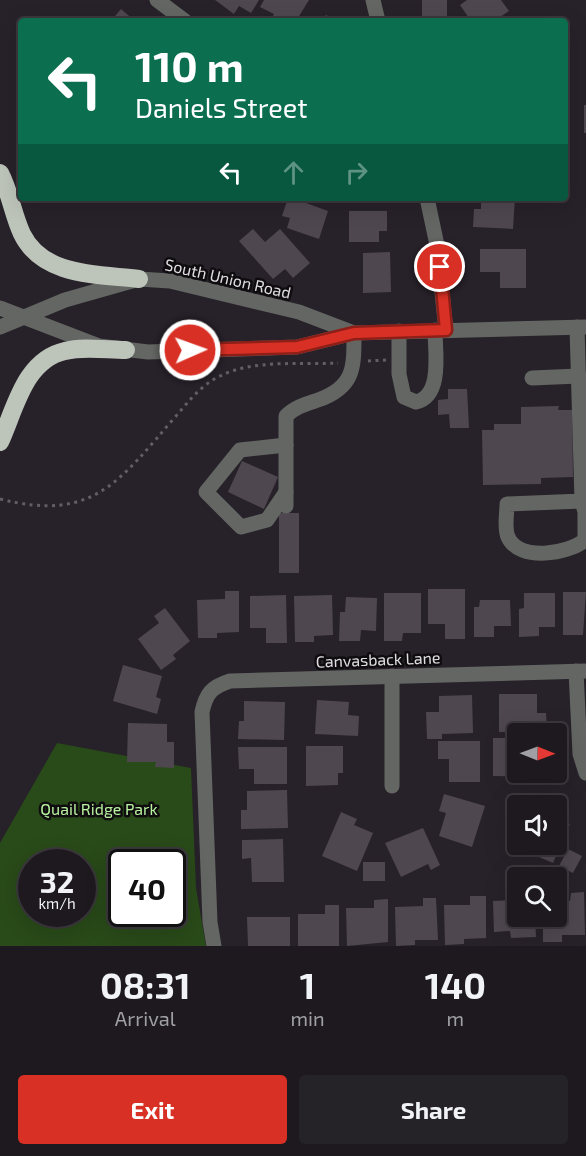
<!DOCTYPE html>
<style>
:root{--surface:#1d191f;--page:#252228;--text:#f1f3f6;--muted:#a0a0a4;--line:#3b383d;--accent:#d93025}
body{margin:0;font-family:"Exo 2",sans-serif;background:var(--page);color:var(--text);height:100vh;display:flex;flex-direction:column;font-size:22px;white-space:nowrap}
*{box-sizing:border-box;margin:0}
p{font-size:20px;color:var(--muted)}
.icon{flex:none;width:33px;height:33px;fill:none;stroke:currentColor;stroke-width:2;stroke-linecap:round;stroke-linejoin:round}
.map{position:relative;height:946px;overflow:hidden}
.panel{display:flex;flex-direction:column;background:var(--surface);flex:1}
.panel>*{flex:none}
.banner{position:absolute;left:18px;top:18px;width:550px;height:183px;border-radius:6px;box-shadow:0 6px 24px #0002,0 0 0 2px var(--line);background:#0b6e4f;color:#fff;overflow:hidden}
.needle{width:39px;rotate:91deg}
.controls{position:absolute;left:507px;top:723px;display:grid;gap:12px}
.controls a{display:grid;place-items:center;width:60px;height:60px;border-radius:6px;background:var(--surface);box-shadow:0 6px 24px #0002,0 0 0 2px var(--line);font-size:30px}
.speed{position:absolute;left:18px;top:849px;display:flex;gap:12px;font-size:30px;font-weight:700;text-align:center}
.speed>*{display:grid;place-content:center;width:78px;height:78px;border-radius:50%;background:var(--surface);box-shadow:0 6px 24px #0002,0 0 0 2px var(--line);line-height:1}
.speed small{font-size:15px;font-weight:400}
.speed .limit{border:3px solid #111;border-radius:9px;background:#fff;color:#111}
.pin{position:absolute;display:grid;place-items:center;width:51px;height:51px;color:#fff;margin:-26px;border:3px solid #fff;border-radius:50%;box-shadow:0 2px 6px #0007}
.me{position:absolute;width:66px;margin:-33px;rotate:88deg;stroke-linejoin:round;filter:drop-shadow(0 0 4px #0008)}
.turn{display:flex;align-items:center;gap:21px;height:126px;padding:0 18px;font-size:27px}
.turn .icon{width:78px;height:78px;stroke-width:2.5}
.turn b{display:block;font-size:42px;line-height:51px}
.lanes{display:flex;align-items:center;height:57px;padding:0 18px;background:#0003;justify-content:center;gap:30px;direction:ltr}
.lanes .off{opacity:.35}
.eta{display:flex;justify-content:space-evenly;align-items:center;height:102px;text-align:center}
.eta b{font-size:36px;font-weight:700;line-height:42px}
.action{display:flex;gap:12px;margin-top:auto;padding:12px 18px}
.action a{flex:1;height:69px;border-radius:6px;background:var(--accent);color:#fff;font-size:24px;font-weight:700;line-height:69px;text-align:center}
.action a+a{background:var(--page);color:var(--text)}
.map>svg:first-child{display:block}
</style>
<div class="map">
<svg width="586" height="946" viewBox="0 0 586 946">
<rect width="100%" height="100%" fill="#272129"/>
<!-- green -->
<path fill="#294a19" fill-rule="evenodd" d="M57,743L191,768L196,888L206,946H0V843ZM32,862H82V914H32ZM122,862H172V914H122Z"/>
<!-- building -->
<g fill="#4f4750">
<path d="M215,0H259L251,13L239,6L234,14Z"/>
<path d="M264,0H309L296,21H270L274,14L260,7Z"/>
<rect x="422" y="0" width="25" height="21"/>
<path d="M467,0H501L509,11L494,21H471L460,5Z"/>
<path d="M121,9L135,21H111Z"/>
<path d="M326,15L337,21H321Z"/>
<rect x="584" y="105" width="2" height="28"/>
<path d="M288,198H307L306,203L328,211L319,239L287,228L290,218L282,216Z"/>
<path d="M481,198H515L513,229L473,227L474,209H481Z"/>
<path d="M349,211H387V231H379V242H349Z"/>
<path d="M253,229L265,242L280,229L310,263L293,278L285,269L273,279L239,241Z"/>
<path d="M480,249H526V288H500V272H480Z"/>
<path d="M390,252L391,292L363,293V253Z"/>
<path d="M448,389H467L469,428H450L449,414L438,415V400L448,399Z"/>
<path d="M559,406L558,410H572L573,477L541,478V484L483,485L482,430H494V424H521V407Z"/>
<path d="M242,461L278,477L264,509L228,492Z"/>
<rect x="279" y="513" width="20" height="60"/>
<path d="M428,589H465V639H445V624H428Z"/>
<path d="M225,591H239V632L217,633V638H198L197,600L225,599Z"/>
<path d="M563,592H586L583,635H563Z"/>
<path d="M384,593H421V633H403L402,641H384Z"/>
<path d="M524,593H555V627H539V636L519,637V609L524,608Z"/>
<path d="M286,595L287,643H266V628H250V596Z"/>
<path d="M332,595L333,635L314,636V642H295L294,596Z"/>
<path d="M346,597L377,598L376,631L361,630L360,641H339L340,612H345Z"/>
<path d="M480,600H510L511,626H494V637H474V607H479Z"/>
<path d="M165,608L190,641L173,655L176,659L161,670L138,639L159,623L154,616Z"/>
<path d="M123,665L162,676L156,697L161,699L157,714L113,701Z"/>
<path d="M499,694H537V713H546L547,731L499,732Z"/>
<path d="M472,695L473,733L442,734V739H427L426,712H439V696Z"/>
<path d="M317,700L349,702L348,715L359,716L358,736L315,734Z"/>
<path d="M244,701L285,702L284,740L238,739L239,721H244Z"/>
<path d="M128,723L167,724V742H174V768L155,767L156,762H127Z"/>
<path d="M493,738H518V772H540V777L493,776Z"/>
<path d="M438,741H480V782H449V759H438Z"/>
<path d="M306,746H343V773H338V785L306,786Z"/>
<path d="M238,747H287V784H254V769H239Z"/>
<path d="M287,790L288,828L241,829V810H247V791Z"/>
<path d="M444,794L485,806L472,847L439,836L446,813L439,811Z"/>
<path d="M341,812L357,819L354,825L373,833L357,871L322,856Z"/>
<path d="M556,818L570,824L553,863L539,857L543,848L535,844H556Z"/>
<path d="M423,828L440,865L431,870L428,864L401,877L385,843Z"/>
<path d="M283,839L284,882H252L251,858L242,859V840Z"/>
<path d="M568,849L582,856L573,873L559,866Z"/>
<rect x="363" y="862" width="22" height="19"/>
<path d="M584,892L585,935H562V942H543V916H556V901H570L571,893Z"/>
<path d="M470,896H486V938L464,939V944L445,945L444,905H470Z"/>
<path d="M423,898H436L438,940H415V945L396,946L395,907L423,906Z"/>
<path d="M388,899V942L347,946L346,908H374V900Z"/>
<path d="M518,900V916H535L536,937L511,938L510,931L494,932L493,901Z"/>
<path d="M325,905H339V946H298V914H325Z"/>
<path d="M247,917H290V946H248Z"/>
</g>
<g fill="none" stroke-linecap="round" stroke-linejoin="round">
<!-- path -->
<g stroke="#635e65" stroke-width="3" stroke-dasharray="3 4.5" stroke-linecap="butt">
<path d="M368,361L386,360"/>
<path d="M0,499C94,523 120,480 176,416C189,401 201,385 220,376C254,359 300,365 338,363"/>
</g>
<!-- minor -->
<g stroke="#636662" stroke-width="15">
<path d="M157,0L185,21"/>
<path d="M373,0L378,21"/>
<path d="M427,198L437,245L446,330"/>
<path d="M0,308L99,346L148,352L297,347L354,333L586,327"/>
<path d="M0,327L65,300L139,279L170,281L299,312L354,333"/>
<path d="M577,327L582,501L585,512V540C569,554 519,562 508,537C504,528 507,514 507,504L582,501"/>
<path d="M399,331V374L404,397L416,402C443,396 435,351 435,330"/>
<path d="M532,378L579,376"/>
<path d="M286,445L240,450L206,492L241,527L267,520L286,492"/>
<path d="M286,506V416C295,407 306,404 318,400C355,387 354,367 354,333"/>
<path d="M576,671L580,754L586,773"/>
<path d="M392,676V786"/>
<path d="M214,946L210,922L202,712C206,694 211,687 230,681L586,671"/>
</g>
<!-- highway -->
<g stroke="#bdc4ba" stroke-width="18">
<path d="M0,173C10,192 13,215 22,234C43,277 98,274 139,279"/>
<path d="M0,442C15,410 24,360 65,351C83,346 107,350 126,350"/>
</g>
</g>
<g fill="none" stroke-linecap="round" stroke-linejoin="round">
<defs>
<path id="route" d="M190,350L297,347L354,333L446,330L440,267"/>
</defs>
<!-- route casing -->
<use href="#route" stroke="#8d1f18" stroke-width="15"/>
<!-- route -->
<use href="#route" stroke="#d93025" stroke-width="10"/>
</g>
<g text-anchor="middle" dominant-baseline="central" stroke-width="5" stroke-linejoin="round" paint-order="stroke">
<!-- street labels -->
<g font-size="16" fill="#e1dde2" stroke="#0f0c0f">
<text transform="translate(228 278) rotate(13)">South Union Road</text>
<text transform="translate(378 659) rotate(-2)">Canvasback Lane</text>
</g>
<!-- park labels -->
<g font-size="16" fill="#b9f3a0" stroke="#0f0c0f">
<text x="99" y="808">Quail Ridge Park</text>
</g>
</g>
</svg>
<div class="controls">
<a><svg class="needle" viewBox="-14 -14 28 28"><path d="M0-13l5 13h-10z" fill="#e53935"/><path d="M0 13l5-13h-10z" fill="#a0a0a4"/></svg></a>
<a><svg class="icon" aria-label="sound" viewBox="0 0 24 24"><path d="M4 9h4l5-4v14l-5-4H4zM17 9q2 3 0 6"/></svg></a>
<a><svg class="icon" aria-label="search" viewBox="0 0 24 24"><circle cx="10" cy="10" r="6"/><path d="M15 15l6 6"/></svg></a>
</div>
<div class="speed"><div>32<small>km/h</small></div><div class="limit">40</div></div>
<div class="pin" style="left:440px;top:267px;background:#d93025"><svg class="icon" aria-label="arrive" viewBox="0 0 24 24"><path d="M6 21V4h12l-3 4 3 4H6"/></svg></div>
<svg class="me" style="left:190px;top:350px" viewBox="-20 -20 40 40"><circle r="17" fill="#d93025" stroke="#fff" stroke-width="3"/><path d="M0-11L8 9 0 5-8 9z" fill="#fff"/></svg>
<div class="banner">
<div class="turn"><svg class="icon" aria-label="left" viewBox="0 0 24 24"><path d="M17 20v-9H6M10 6l-5 5 5 5"/></svg><div><b>110 m</b>Daniels Street</div></div>
<div class="lanes"><svg class="icon" aria-label="left" viewBox="0 0 24 24"><path d="M17 20v-9H6M10 6l-5 5 5 5"/></svg><svg class="icon off" aria-label="ahead" viewBox="0 0 24 24"><path d="M12 20V5M6 11l6-6 6 6"/></svg><svg class="icon off" aria-label="right" viewBox="0 0 24 24"><path d="M7 20v-9h11M14 6l5 5-5 5"/></svg></div>
</div>
</div>
<section class="panel">
<div class="eta">
<div><b>08:31</b><p>Arrival</p></div>
<div><b>1</b><p>min</p></div>
<div><b>140</b><p>m</p></div>
</div>
<div class="action"><a>Exit</a><a>Share</a></div>
</section>
